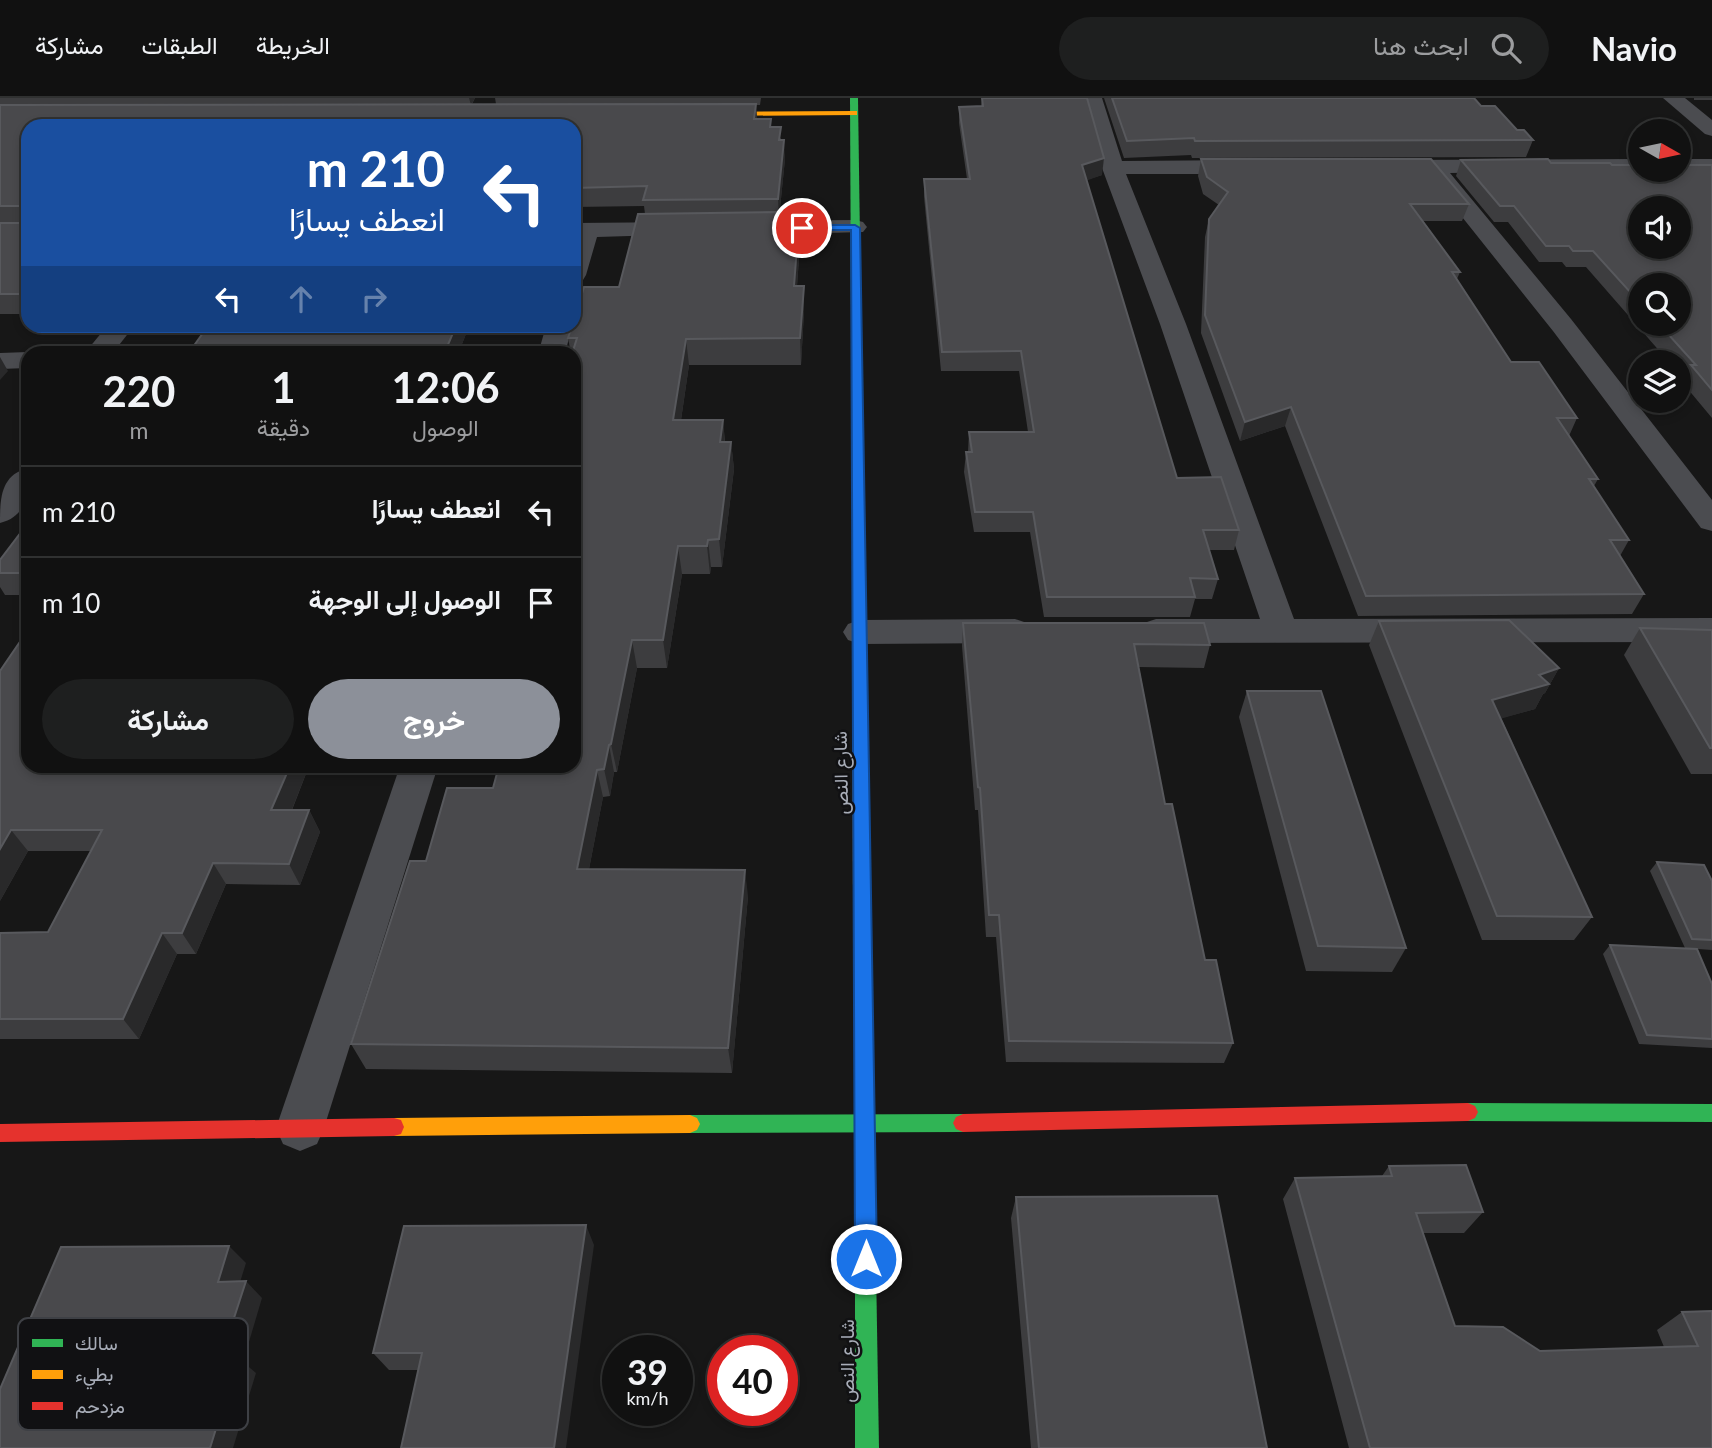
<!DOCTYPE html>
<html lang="ar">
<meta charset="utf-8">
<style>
:root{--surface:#111;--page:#1e1f1f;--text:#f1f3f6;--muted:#9c9d9f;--line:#303131;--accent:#8c9099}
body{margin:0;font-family:Lato,Vazirmatn,sans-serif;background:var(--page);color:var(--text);direction:rtl;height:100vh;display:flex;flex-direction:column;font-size:26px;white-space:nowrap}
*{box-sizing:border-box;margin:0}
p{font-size:23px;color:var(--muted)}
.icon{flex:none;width:38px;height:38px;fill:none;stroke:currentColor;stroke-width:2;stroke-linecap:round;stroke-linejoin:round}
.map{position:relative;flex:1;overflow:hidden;direction:ltr}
.details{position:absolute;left:21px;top:248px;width:560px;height:427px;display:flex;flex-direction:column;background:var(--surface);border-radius:21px;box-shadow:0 4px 10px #0003,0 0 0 2px var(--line);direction:rtl}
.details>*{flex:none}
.top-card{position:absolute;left:21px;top:21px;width:560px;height:214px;border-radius:21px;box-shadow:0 4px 10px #0003,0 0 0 2px var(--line);direction:rtl;background:#1a4fa0;color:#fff;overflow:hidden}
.needle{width:46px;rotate:99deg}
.tools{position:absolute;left:1628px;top:21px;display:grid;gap:14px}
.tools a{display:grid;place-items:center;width:63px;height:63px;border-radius:50%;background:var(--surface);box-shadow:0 4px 10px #0003,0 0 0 2px var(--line);font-size:35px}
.speed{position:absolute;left:602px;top:1237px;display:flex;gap:14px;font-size:35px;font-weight:700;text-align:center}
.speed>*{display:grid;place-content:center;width:91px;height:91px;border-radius:50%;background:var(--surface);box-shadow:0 4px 10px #0003,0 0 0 2px var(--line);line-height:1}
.speed small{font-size:18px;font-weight:400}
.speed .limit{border:10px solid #d22;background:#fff;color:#111}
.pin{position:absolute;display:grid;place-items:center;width:60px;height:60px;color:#fff;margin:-30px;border:4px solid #fff;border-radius:50%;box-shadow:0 2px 7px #0007}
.me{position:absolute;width:77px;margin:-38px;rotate:0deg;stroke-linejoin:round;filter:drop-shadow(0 0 5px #0008)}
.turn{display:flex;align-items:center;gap:24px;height:147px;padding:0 21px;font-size:32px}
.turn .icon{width:91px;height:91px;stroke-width:2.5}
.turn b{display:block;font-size:49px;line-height:60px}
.lanes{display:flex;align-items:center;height:66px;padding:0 21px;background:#0003;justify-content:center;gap:35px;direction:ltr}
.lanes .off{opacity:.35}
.eta{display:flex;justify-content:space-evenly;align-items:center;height:119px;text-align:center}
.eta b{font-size:42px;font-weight:700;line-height:49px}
.action{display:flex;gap:14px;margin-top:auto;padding:14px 21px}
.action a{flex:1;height:80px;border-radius:42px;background:var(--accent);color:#fff;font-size:28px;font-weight:700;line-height:80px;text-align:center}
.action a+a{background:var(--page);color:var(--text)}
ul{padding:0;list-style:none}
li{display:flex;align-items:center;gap:21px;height:91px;padding:0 21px;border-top:2px solid var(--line)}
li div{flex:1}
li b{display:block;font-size:26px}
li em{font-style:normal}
header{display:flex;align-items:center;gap:42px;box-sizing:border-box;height:98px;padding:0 35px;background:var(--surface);border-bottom:2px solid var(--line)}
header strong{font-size:33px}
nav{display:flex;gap:38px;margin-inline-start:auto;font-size:24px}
.search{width:490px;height:63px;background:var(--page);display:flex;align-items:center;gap:18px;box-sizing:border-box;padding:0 24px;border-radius:38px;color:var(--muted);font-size:26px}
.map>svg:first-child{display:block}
</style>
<header>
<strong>Navio</strong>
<div class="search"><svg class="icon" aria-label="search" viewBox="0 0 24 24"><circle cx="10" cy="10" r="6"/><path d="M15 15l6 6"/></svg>ابحث هنا</div>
<nav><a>الخريطة</a><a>الطبقات</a><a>مشاركة</a></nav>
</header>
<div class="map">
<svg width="1712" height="1350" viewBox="0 0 1712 1350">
<rect width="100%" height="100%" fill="#171717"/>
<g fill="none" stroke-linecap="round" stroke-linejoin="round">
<!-- street -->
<g fill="#4b4c50" fill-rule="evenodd">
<path d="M1082,0H1102L1122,63L1251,62L1259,64L1262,69L1259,74L1251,76H1126L1186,226L1294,521L1712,520V544L1156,545L1144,541L1139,533L1144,525L1156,521H1260L1160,226L1102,70Z"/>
<path d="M1663,0H1685L1712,22V38L1705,36Z"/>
<path d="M1640,61V72H1647L1450,75L1571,221L1712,402V433L1701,430L1553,233L1427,75L1377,74L1374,69L1377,64L1385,62Z"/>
<path d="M1678,61H1712V73L1671,72H1678Z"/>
<path d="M855,122L863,124L867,129L863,134L748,137L740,135L736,130L740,125L748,123Z"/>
<path d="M687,124L695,126L699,131L695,136L597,139L586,177L583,182L574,184V125Z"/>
<path d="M107,228H134L112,256H84Z"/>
<path d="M546,228H572L565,256H538Z"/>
<path d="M28,254L34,256H28V270L0,271V255Z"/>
<path d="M28,370C28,394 28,418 0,425C0,402 0,377 28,370Z"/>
<path d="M1015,521L1027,525L1032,533L1027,541L1015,545L860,546L848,542L843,534L848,526L860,522Z"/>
<path d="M400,668H438L324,1030L317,1046L300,1053L283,1046L276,1030Z"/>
</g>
<!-- fast -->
<g fill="#30b455" fill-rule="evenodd">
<path d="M850,0H858L864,425L858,429L852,425Z"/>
<path d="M1468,1005L1712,1006V1024L1468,1023L1461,1020L1458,1014L1461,1008Z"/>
<path d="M963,1016L970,1019L973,1025L970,1031L963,1034L690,1035L683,1032L680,1026L683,1020L690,1017Z"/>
<path d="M865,1097L872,1100L875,1107L879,1350H855V1107L858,1100Z"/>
</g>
<!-- slow -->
<g fill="#ff9f0a" fill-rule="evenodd">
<path d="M854,13H857V17L706,18L702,16L706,14Z"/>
<path d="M858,421L864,425L871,798L868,803L862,805L856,803L853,798L852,425Z"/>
<path d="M690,1017L697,1020L700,1026L697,1032L690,1035L394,1038L387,1036L384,1029L387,1022L394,1020Z"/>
</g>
<!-- jam -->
<g fill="#e5322d" fill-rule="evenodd">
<path d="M862,791L868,793L871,798L875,1107L872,1114L865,1117L858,1114L855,1107L853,798L856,793Z"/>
<path d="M1468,1005L1475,1008L1478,1014L1475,1020L1468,1023L963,1034L956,1031L953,1025L956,1019L963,1016Z"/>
<path d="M394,1020L401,1022L404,1029L401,1036L394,1038L0,1044V1026Z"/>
</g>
</g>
<!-- wall -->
<g fill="#3d3d3f" fill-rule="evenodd">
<path d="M0,0H475L472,6H496L495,0H761L760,7H756L757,21H771V29L782,42L785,61L779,120H776V122L800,147L797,188H804V213L801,267H689L681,322H723L725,344H731L734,371L722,469H711L710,476H682L667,570H637L617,674H614L610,698L603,699L589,771L748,798L732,975L366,971L351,946L426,763L493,690L574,668V256H571L568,240L619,189L645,116L644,108L574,109V28H28V216H0Z"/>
<path d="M982,0L1102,77L1086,82L1177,380L1239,432L1234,452H1209L1218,481L1212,501H1195L1190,519H1044L1030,434H974L964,374L966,354H968L969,334H1028L1019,273H941L924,99V81H967L959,25V9L981,8Z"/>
<path d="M1104,0H1474L1481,8L1533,42L1526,59L1192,60L1191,57L1124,60Z"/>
<rect x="1694" y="0" width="18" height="2"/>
<path d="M1201,61L1469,106L1462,123H1423L1460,174L1457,181L1511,264L1577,320L1569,338L1598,381L1594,388L1629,442L1620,458L1644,496L1632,516L1358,518L1285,328L1240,343L1201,235L1205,139L1209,121L1219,107L1203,96L1198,78Z"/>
<path d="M1461,62L1612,67H1712V320L1682,284L1683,281L1678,275V264H1669L1586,169H1566L1562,164H1539L1508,124H1494L1456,78ZM1640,187L1678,226H1640Z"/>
<path d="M208,228H475L472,236H466L458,256H188Z"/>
<path d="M28,425V497H5L0,489V462Z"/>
<path d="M1379,523L1559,570L1545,595L1543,596L1535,611L1501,620L1592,819L1574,842H1482L1369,547Z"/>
<path d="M963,525L1210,547L1204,570L1139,569L1165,706L1205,862L1233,945L1224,965L1006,964L996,839H986L978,712H975L962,548Z"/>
<path d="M1640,530L1712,532V676H1691L1624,557Z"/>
<path d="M28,532L309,668L292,712H309L320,734L300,787L226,786L196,856H177L139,941H0V835L48,834L91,753H28L0,803Z"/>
<path d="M1247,593L1406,850L1392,874L1306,873L1239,619Z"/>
<path d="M1657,764L1712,783V852L1685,850L1650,773Z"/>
<path d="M1610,847L1712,886V950L1639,946L1603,856Z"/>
<path d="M1389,1068L1483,1114L1464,1135H1423L1455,1228L1540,1253L1664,1249L1657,1232L1682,1214L1712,1213V1350H1349L1283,1101L1295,1080L1382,1078Z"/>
<path d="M1016,1099L1267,1350H1031L1011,1120Z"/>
<path d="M594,1147L418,1272H389L373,1255Z"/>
</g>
<!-- shaded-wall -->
<g fill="#29292a">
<path d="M469,0H475L471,7Z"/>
<path d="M756,6L757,24L754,21Z"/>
<path d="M784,42L785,61L779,120L778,101Z"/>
<path d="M1104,60L1102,77L1080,85L1082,67Z"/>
<path d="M799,122L800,147L795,213L794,188Z"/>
<path d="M804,188V213L801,267L800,240Z"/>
<path d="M456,228H463L466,236L458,256H444Z"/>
<path d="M470,228H475L472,236Z"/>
<path d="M686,241L689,267L677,349L673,322Z"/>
<path d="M0,259L8,273L0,282Z"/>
<path d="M1291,309L1285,328L1240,343L1245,324Z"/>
<path d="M723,322L725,349L720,344Z"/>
<path d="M731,344L734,371L722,469L719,441Z"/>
<path d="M708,442L711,469L710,476L707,448Z"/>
<path d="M678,448L682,476L667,570L663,542Z"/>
<path d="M632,542L637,570L617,674L611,646Z"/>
<path d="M1559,570L1545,595L1543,596L1535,611L1479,627L1492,602L1539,577Z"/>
<path d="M609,647L614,674L610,698L604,671Z"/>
<path d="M290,668H309L283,734L271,712Z"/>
<path d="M597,672L603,699L584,797L577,771Z"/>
<path d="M309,712L320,734L300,787L289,766Z"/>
<path d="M11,732L28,753L0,803V751Z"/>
<path d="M213,765L226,786L196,856L182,835Z"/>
<path d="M745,772L748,798L732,975L728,950Z"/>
<path d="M162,835L177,856L139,941L123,921Z"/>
<path d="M586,1127L594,1147L566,1350H554Z"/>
<path d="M229,1148L246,1165L235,1200L218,1184Z"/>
<path d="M246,1183L262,1200L243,1264L256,1275L233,1350H210L221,1260Z"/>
</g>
<!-- building -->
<g fill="#49494c" stroke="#58595d" stroke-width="2" fill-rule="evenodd">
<path d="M982,0H1087L1104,60L1082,67L1177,380L1221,379L1239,432H1203L1218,481L1190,480L1195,499H1047L1033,414H975L966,354H972L969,334H1034L1021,253L942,254L924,81H970L959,9L983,8Z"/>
<path d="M1112,0H1474L1481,8H1495L1517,32H1524L1533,42L1195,43L1194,40L1127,43Z"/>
<path d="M756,6L754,21H771L770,29H781L779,42H784L778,101L643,102L647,88L574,90V28H28V196H0V125H20V108H0V7Z"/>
<path d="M1201,61H1431L1469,106H1410L1460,174H1452L1511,264H1539L1577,320H1557L1598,381H1589L1629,442H1610L1644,496L1366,498L1291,309L1245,324L1205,217L1209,121L1228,94L1207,79Z"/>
<path d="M1548,61L1551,65H1610L1612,67H1640V72H1678V67H1712V292L1691,267H1696L1659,226H1678V187H1640V205L1593,153H1573L1569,148H1546L1514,108H1500L1461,62ZM1640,110H1678V149H1640Z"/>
<path d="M776,114L775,122H799L794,188H804L800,240L686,241L673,322H723L720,344H731L719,441L708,442L707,448H678L663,542H632L611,646L609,647L604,671L597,672L577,771L745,772L728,950L351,946L410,763H426L447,690H493L499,668H574V256H572L577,240H568L572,228H574V221L584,189H619L638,116Z"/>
<path d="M208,228H456L444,256H188Z"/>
<path d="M28,425V475H0V462Z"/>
<path d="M1509,522L1559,570L1539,577L1549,586L1492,602L1592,819L1497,818L1379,523Z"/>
<path d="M963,525H1204L1210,547L1134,546L1165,706H1172L1205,862H1216L1233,945L1009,943L999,817H989L980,690L978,689Z"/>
<path d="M1640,530L1712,532V650H1710Z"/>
<path d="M28,532V668H290L271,712H309L289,766L213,765L182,835H162L123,921H0V835L48,834L102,732H11L0,751V573Z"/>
<path d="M1247,593H1321L1406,850L1318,848Z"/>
<path d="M1657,764L1704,767L1712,783V842L1692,841Z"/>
<path d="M1610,847L1697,851L1712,886V941L1647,937Z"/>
<path d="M1466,1067L1483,1114L1416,1115L1455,1228L1503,1229L1540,1253L1698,1248L1682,1214L1712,1213V1350H1370L1295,1080L1392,1078L1389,1068Z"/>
<path d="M1217,1098L1267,1350H1039L1016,1099Z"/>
<path d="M586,1127L554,1350H401L422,1255H373L404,1128Z"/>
<path d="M229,1148L218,1184L246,1183L221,1260H238L210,1350H0V1291L61,1149Z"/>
</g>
<!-- route -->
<path fill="#1a73e8" stroke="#114b97" stroke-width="2" d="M802,127H855L860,130L877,1161L874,1169L866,1172L858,1169L855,1161L851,132H798V128Z"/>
<g text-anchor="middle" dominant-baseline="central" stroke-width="5" stroke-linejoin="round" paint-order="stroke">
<!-- street labels -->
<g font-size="19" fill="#a8adb8" stroke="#111113">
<text transform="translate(840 675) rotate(-91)">شارع النص</text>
<text transform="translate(846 1263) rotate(-90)">شارع النص</text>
</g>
</g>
<!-- legend -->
<rect x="18" y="1220" width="230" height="112" rx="10" fill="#111113" stroke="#3e4045" stroke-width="2"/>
<rect x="32" y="1241" width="31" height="8" fill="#30b455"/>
<rect x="32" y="1272" width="31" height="9" fill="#ff9f0a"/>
<rect x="32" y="1304" width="31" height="8" fill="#e5322d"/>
<g font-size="19" fill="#a8adb8">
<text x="75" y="1252">سالك</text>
<text x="75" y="1283">بطيء</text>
<text x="75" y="1315">مزدحم</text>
</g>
</svg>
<div class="tools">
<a><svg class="needle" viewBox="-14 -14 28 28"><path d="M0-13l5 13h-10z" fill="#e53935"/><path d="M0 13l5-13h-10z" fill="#9c9d9f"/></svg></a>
<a><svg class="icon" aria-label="sound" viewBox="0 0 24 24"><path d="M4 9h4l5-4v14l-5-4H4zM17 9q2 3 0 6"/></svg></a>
<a><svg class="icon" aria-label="search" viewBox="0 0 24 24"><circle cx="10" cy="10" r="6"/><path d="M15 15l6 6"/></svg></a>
<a><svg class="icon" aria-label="layers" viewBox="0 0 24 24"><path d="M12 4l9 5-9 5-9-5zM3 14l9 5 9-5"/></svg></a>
</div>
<div class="speed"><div>39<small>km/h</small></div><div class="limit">40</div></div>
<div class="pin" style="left:802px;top:130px;background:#d93025"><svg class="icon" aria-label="arrive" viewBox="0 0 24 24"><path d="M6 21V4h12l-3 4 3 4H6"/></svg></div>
<svg class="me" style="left:866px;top:1161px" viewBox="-20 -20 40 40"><circle r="17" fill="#1a73e8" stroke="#fff" stroke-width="3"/><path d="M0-11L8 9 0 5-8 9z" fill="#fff"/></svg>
<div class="top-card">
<div class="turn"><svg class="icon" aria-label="left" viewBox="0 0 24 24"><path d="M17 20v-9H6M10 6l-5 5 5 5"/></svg><div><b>210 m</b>انعطف يسارًا</div></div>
<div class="lanes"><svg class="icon" aria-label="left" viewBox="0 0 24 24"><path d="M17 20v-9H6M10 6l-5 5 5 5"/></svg><svg class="icon off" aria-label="ahead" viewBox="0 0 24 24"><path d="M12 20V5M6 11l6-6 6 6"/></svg><svg class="icon off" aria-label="right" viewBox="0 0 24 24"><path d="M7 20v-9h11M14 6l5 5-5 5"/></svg></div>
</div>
<section class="details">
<div class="eta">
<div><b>12:06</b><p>الوصول</p></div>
<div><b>1</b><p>دقيقة</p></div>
<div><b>220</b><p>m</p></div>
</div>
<ul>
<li><svg class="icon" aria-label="left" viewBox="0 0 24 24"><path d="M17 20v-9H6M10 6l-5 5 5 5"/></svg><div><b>انعطف يسارًا</b></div><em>210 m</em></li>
<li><svg class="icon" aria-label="arrive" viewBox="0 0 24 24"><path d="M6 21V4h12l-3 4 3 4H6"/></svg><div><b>الوصول إلى الوجهة</b></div><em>10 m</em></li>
</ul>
<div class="action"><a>خروج</a><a>مشاركة</a></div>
</section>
</div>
